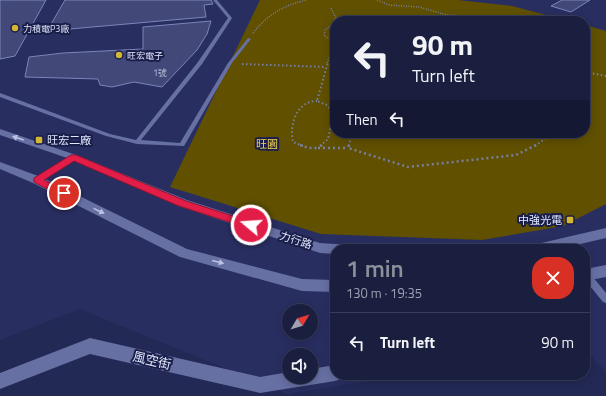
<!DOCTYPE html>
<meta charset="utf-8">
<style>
:root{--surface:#1a1f40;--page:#232747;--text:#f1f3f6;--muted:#9fa2b1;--line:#383d59;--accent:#8c9099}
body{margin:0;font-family:"Titillium Web","Noto Sans TC",sans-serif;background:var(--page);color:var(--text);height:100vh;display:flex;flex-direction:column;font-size:15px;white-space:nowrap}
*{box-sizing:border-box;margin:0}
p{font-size:13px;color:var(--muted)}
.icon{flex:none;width:22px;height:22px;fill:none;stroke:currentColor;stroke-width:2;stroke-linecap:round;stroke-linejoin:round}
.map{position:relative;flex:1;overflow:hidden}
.side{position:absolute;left:330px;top:244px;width:260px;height:136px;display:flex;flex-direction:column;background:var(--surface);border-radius:16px;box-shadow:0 2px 10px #0003,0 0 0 1px var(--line)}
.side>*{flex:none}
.guide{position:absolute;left:330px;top:16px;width:260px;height:122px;border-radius:16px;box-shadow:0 2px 10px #0003,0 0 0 1px var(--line);background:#1a1f40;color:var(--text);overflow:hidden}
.needle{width:26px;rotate:52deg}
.tools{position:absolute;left:282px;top:304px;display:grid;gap:8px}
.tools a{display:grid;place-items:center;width:36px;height:36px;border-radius:50%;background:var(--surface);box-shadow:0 2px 10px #0003,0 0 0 1px var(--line);font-size:20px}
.pin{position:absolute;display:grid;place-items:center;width:34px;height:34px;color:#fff;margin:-17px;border:2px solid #fff;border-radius:50%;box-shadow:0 1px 4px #0007}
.me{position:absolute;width:44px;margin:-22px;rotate:288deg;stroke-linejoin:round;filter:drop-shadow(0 0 3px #0008)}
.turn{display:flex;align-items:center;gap:14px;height:84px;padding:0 16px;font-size:18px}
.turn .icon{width:52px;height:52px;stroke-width:2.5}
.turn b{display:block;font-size:28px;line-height:34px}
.then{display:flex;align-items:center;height:38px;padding:0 16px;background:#0003;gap:8px;font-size:15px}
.round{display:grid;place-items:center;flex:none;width:42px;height:42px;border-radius:16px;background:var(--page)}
.overview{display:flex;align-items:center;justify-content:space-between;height:68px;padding:0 16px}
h1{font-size:24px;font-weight:600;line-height:30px;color:var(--accent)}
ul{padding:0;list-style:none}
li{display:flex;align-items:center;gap:12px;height:60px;padding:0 16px;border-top:1px solid var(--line)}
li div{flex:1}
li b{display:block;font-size:15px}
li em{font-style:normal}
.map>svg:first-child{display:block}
</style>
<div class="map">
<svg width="606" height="396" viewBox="0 0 606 396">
<rect width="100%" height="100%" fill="#232955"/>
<!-- built -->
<path fill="#292e61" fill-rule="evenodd" d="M0,0H606V372L585,349V249H335V375H407L288,394L80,309L0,340ZM335,21H585V133H335ZM289,311H311V333H289ZM289,355H311V377H289Z"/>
<!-- green -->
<path fill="#605000" d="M260,0H458L512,6L569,21H335V133H585V25L606,31V204L563,226L482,240L321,234L170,187Z"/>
<!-- building -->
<g fill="#424979" stroke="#7b85b9">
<path d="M0,0H46L15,56L0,59Z"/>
<path d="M65,0H211L213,4L204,5L206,17L47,31Z"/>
<path d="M562,0H590L571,12L551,6Z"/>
<path d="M211,21L207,34L197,50L162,87L134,82L112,87L100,85L98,79L25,77L29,57L63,53L143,49V27Z"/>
</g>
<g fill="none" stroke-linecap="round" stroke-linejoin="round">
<!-- path-far2 -->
<g stroke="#7a7fa2" stroke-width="1.5" stroke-dasharray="1 1.5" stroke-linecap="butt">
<path d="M377,0L389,5L419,7L447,15L478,17L492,21"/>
<path d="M331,8L336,18L333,24L325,30L324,36L335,41"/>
<path d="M402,21L418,19L440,21"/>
<path d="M253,33C268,14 284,5 307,0"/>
<path d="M327,63L335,44"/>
</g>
<!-- path-far1 -->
<g stroke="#7a7fa2" stroke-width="2" stroke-dasharray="1.5 2.5" stroke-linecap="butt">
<path d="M242,64L326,67"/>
<path d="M585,72L606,76"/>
<path d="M303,146L293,142C289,124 297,101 317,101"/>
<path d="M320,146L328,139L334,113L327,105L317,101L328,62"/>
<path d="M349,146L351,135L362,133"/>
<path d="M535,146L549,136L550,133"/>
</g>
<!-- path -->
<g stroke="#7a7fa2" stroke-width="2.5" stroke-dasharray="2 3" stroke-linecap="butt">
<path d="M300,145L309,148H318"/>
<path d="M322,145L318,148H348"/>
<path d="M349,145L348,148L408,167L516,155L536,145"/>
</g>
<!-- service -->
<g fill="#6770a3" fill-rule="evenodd">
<path d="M213,0H217L232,18L202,64L141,140L180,143L228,63L248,38L251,39L232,63L184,146L137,144L106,136L0,97V93L110,134L136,140L198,62L228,18Z"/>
<path d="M73,155L75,156L76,157L75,158L39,182H35L34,180L35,178Z"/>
<path d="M585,270L588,271L606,293V303L603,302L585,280Z"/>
</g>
<!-- minor -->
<path fill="#6770a3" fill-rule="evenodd" d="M90,338L260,377L289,372V377H311V369L335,365V375H342L341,379L335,381L260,393L90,354L0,389V373Z"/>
<!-- tertiary -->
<g fill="#6770a3" fill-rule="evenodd">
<path d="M0,129L76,155L187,200L320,243L350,245L352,249H335V254L320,253L179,206L70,159L0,135Z"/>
<path d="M0,162L41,177L187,249L302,279L335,280V292L302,291L180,257L33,183L0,169Z"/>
<path d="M606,228V238L559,249H531L533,245L537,244Z"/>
<path d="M606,265V277L585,281V269Z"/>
</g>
</g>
<!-- one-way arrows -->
<defs><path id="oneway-solid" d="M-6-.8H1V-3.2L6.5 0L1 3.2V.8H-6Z"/></defs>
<g fill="#bcc3e2">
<use href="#oneway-solid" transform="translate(18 138) rotate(-161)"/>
<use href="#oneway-solid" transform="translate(99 211) rotate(26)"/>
<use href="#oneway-solid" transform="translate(218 262) rotate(15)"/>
</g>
<!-- route -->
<path fill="#e11d48" stroke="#92132f" d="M71,155H76L186,201L255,223L256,225L251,229L179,206L74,161L44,180L67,191V196H60L34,182V178Z"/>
<!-- markers -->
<g fill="#d4b635" stroke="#1a1e4a" stroke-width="1.5">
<circle cx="15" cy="28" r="4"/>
<circle cx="119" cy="55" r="4"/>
<rect x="35" y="136" width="8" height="8" rx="2"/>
<rect x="566" y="216" width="8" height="8" rx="2"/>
</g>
<g text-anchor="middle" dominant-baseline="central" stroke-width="4" stroke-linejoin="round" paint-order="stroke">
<!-- far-poi labels -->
<g font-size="9" fill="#e1e6fd" stroke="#1a1e4a" text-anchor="start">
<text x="23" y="28">力積電P3廠</text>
<text x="127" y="55">旺宏電子</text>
</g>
<!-- number labels -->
<g font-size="9" fill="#b9bfdc">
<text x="160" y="72">1號</text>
</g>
<!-- poi labels -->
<g font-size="11" fill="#e1e6fd" stroke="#1a1e4a" text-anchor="start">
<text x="47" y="140">旺宏二廠</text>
<text x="562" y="220" text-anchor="end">中強光電</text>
</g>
<!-- park labels -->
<g font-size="11" fill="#f7d752" stroke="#1a1e4a">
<text x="267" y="144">旺園</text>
</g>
<!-- street labels -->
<g font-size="11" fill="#e1e6fd" stroke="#1a1e4a">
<text transform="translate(296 240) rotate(18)">力行路</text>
</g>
<!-- near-street labels -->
<g font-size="13" fill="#e1e6fd" stroke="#1a1e4a">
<text transform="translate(152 360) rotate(13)">風空街</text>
</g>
</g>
</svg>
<div class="tools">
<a><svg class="needle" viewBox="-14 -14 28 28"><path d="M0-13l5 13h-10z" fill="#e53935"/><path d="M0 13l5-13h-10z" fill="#9fa2b1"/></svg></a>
<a><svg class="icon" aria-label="sound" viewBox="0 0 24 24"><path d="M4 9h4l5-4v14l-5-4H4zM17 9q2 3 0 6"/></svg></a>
</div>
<div class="pin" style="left:64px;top:193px;background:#d93025"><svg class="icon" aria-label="arrive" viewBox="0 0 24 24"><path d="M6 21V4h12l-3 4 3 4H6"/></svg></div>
<svg class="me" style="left:251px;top:225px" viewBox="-20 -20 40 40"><circle r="17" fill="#e11d48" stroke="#fff" stroke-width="3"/><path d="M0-11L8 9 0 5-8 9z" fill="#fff"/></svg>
<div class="guide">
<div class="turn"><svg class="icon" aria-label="left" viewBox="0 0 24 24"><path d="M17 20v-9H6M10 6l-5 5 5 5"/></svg><div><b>90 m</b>Turn left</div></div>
<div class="then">Then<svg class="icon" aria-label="left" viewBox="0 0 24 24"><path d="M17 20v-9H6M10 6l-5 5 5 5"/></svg></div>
</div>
<section class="side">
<div class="overview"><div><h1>1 min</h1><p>130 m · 19:35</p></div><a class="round" style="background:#d93025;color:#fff"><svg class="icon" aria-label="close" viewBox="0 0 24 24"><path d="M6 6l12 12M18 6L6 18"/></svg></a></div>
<ul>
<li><svg class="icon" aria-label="left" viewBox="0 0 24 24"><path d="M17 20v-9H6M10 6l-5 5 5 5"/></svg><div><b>Turn left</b></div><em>90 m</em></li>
</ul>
</section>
</div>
